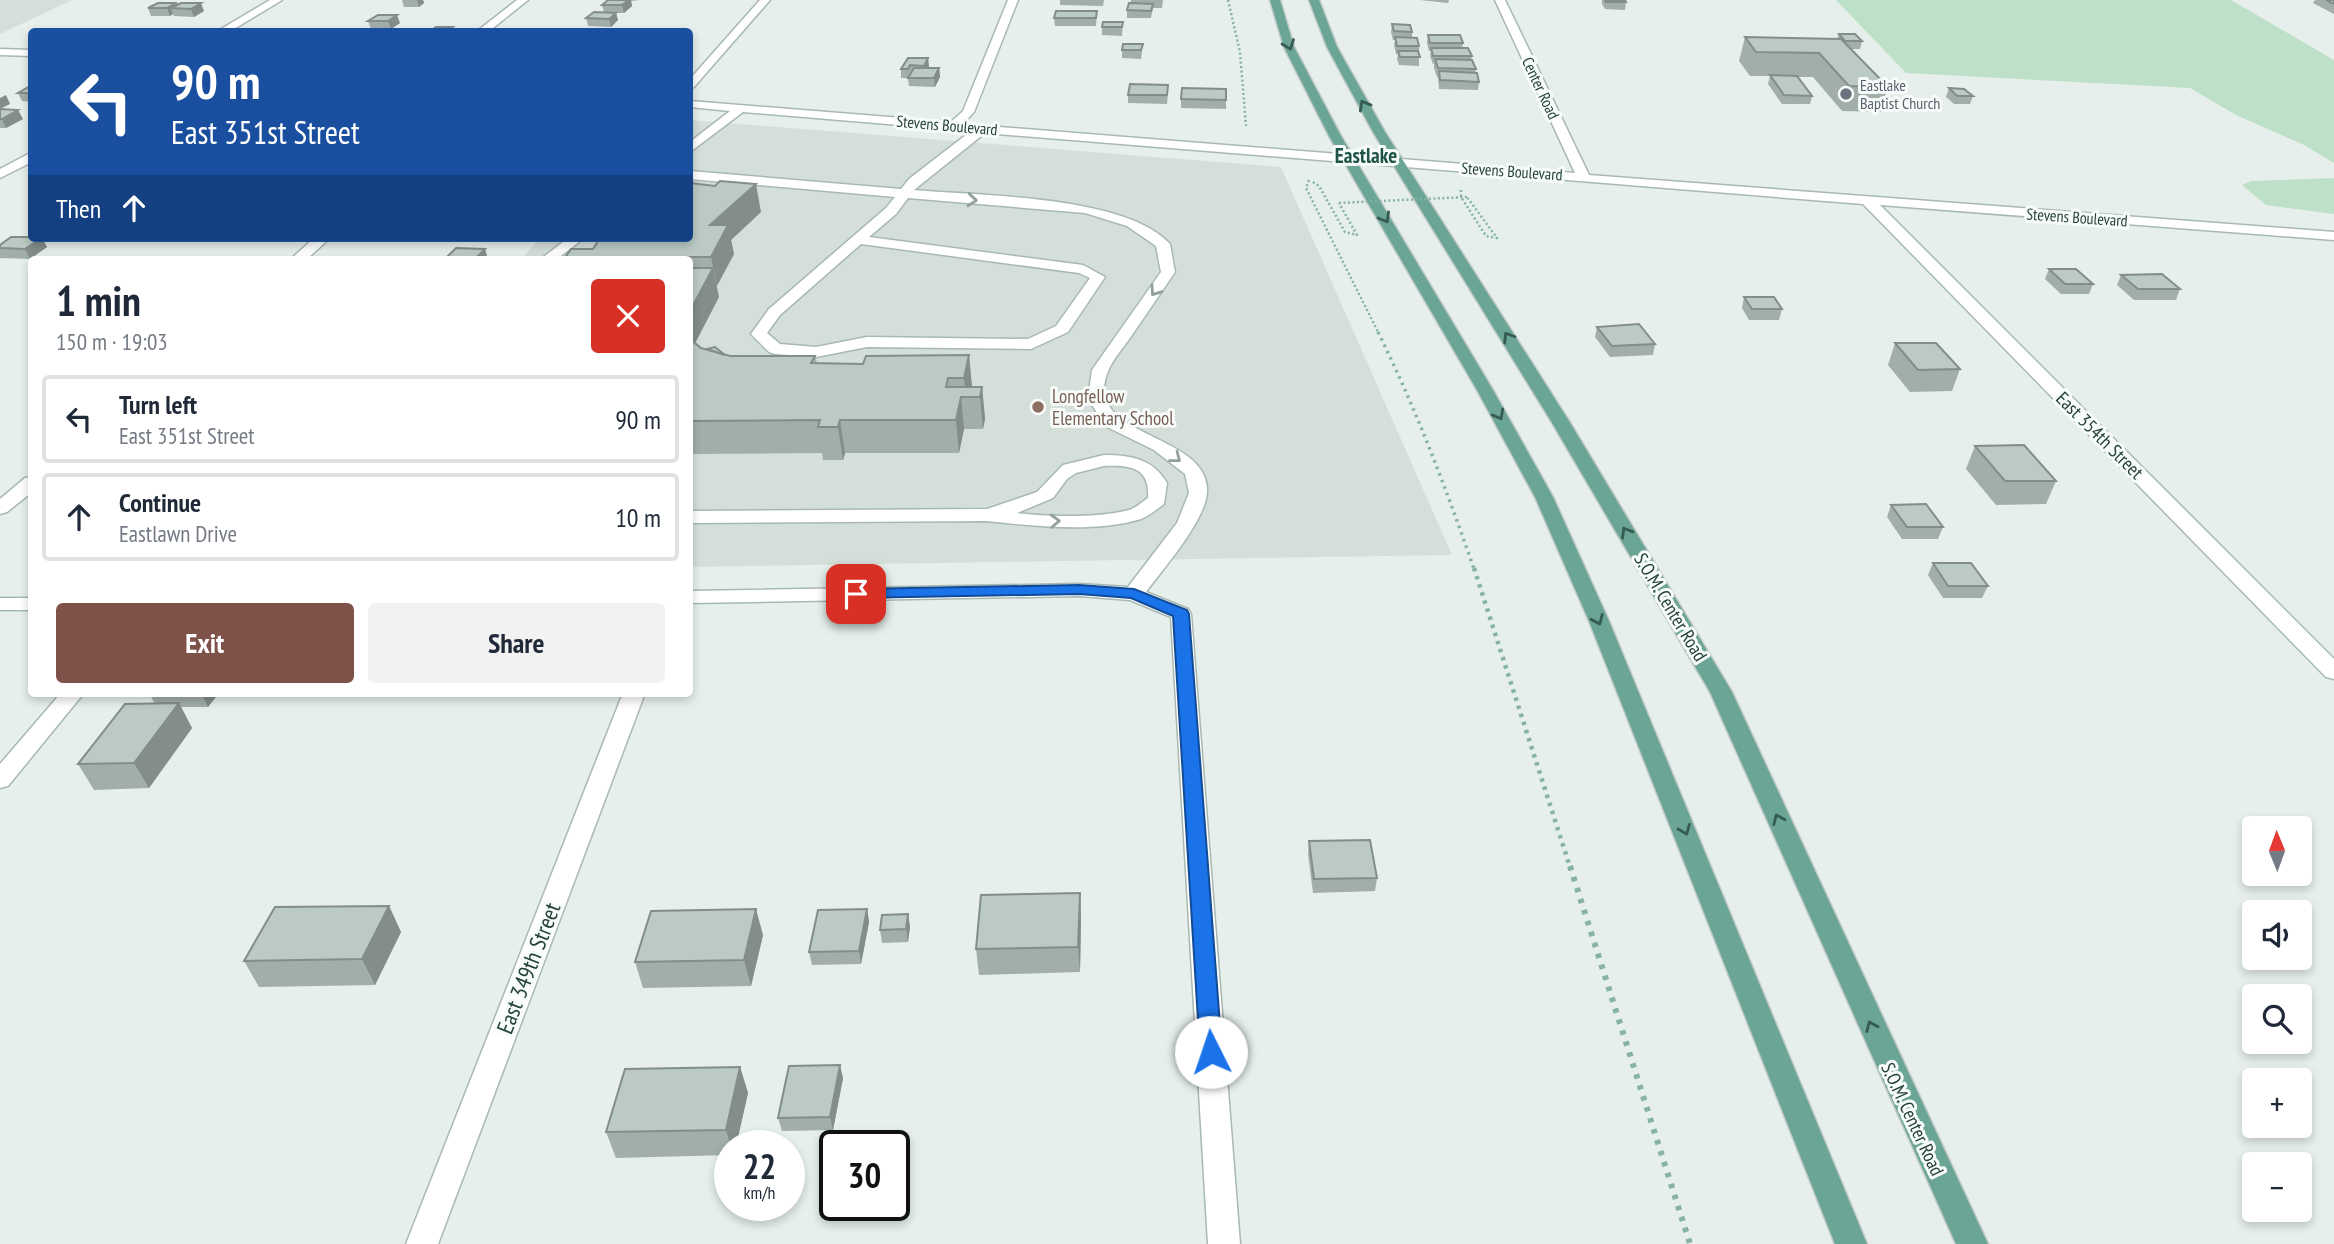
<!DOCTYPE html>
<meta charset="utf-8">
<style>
:root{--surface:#fff;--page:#f2f2f3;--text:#1f2937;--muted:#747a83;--line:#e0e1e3;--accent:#7f5249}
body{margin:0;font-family:"PT Sans Narrow",sans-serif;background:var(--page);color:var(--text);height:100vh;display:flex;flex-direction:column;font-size:26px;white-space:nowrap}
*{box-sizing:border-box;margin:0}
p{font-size:23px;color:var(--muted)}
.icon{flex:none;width:38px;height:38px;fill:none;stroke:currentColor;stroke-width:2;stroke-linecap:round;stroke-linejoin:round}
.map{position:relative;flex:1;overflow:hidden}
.sheet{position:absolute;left:28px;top:256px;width:665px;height:441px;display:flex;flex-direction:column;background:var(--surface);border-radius:7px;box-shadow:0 4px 10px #0003}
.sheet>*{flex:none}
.banner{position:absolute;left:28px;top:28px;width:665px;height:214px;border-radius:7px;box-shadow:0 4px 10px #0003;background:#1a4fa0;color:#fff;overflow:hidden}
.needle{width:46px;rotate:359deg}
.controls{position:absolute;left:2242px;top:816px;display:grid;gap:14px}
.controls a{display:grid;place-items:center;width:70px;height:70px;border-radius:7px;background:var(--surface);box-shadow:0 4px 10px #0003;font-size:35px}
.speed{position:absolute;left:714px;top:1130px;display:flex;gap:14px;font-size:35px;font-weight:700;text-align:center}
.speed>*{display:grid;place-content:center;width:91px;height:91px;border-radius:50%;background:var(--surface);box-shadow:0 4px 10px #0003;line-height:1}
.speed small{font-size:18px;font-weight:400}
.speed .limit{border:4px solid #111;border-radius:10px;background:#fff;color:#111}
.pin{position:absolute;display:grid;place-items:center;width:60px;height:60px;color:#fff;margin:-30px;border-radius:14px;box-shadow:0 4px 10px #0006}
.me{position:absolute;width:77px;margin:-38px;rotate:356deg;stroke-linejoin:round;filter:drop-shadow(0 0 5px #0008)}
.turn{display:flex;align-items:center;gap:24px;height:147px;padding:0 28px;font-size:32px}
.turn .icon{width:91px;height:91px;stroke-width:2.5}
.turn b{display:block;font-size:49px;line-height:60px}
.then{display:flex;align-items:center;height:66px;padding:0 28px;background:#0003;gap:14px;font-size:26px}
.round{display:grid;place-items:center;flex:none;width:74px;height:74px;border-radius:7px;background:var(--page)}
.head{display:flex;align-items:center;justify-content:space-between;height:119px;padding:0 28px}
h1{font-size:42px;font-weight:800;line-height:52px}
.primary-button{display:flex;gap:14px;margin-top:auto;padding:14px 28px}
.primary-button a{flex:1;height:80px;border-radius:7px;background:var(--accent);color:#fff;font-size:28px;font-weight:800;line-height:80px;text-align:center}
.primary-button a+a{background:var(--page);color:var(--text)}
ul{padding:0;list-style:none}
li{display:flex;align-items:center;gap:21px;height:88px;margin:0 14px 10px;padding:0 14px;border:4px solid var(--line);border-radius:7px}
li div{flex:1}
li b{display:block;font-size:26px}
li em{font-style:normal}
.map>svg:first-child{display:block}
</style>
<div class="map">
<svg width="2334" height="1244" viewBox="0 0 2334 1244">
<rect width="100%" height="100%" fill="#e6efeb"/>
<!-- built -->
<g fill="#d4dfda">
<path d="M0,0H72L0,34Z"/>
<path d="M690,120L1281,167L1452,555L690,567V259H521L540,238H690Z"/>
</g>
<!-- green -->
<g fill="#bfe0c8">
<path d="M1836,0H2231L2334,60V163L2304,145L2236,115L2190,88L1906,73Z"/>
<path d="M2334,178V214L2266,205L2242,185L2251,181Z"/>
</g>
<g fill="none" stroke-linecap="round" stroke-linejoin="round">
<defs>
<g id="minor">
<path d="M270,0H282L229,32H216Z"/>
<path d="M517,0H528L488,32H476Z"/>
<path d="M760,0H770L694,87L690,88V79Z"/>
<path d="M1008,0H1018L974,112L963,124L1575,173L1495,0H1505L1589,175L2334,232V240L1880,205L2334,659V679L2326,677L1863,204L985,133L914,190C979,196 1126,195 1170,244L1175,272C1160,294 1145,316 1130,338C1123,348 1114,358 1109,369C1077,439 1210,431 1207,492C1206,520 1163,569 1146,592L1188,609L1191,614L1240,1244H1208L1171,617L1130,600L1079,596L690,603V591L1079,584L1128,587L1177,523L1189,493L1185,474L1154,450L1105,426L1088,398L1092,370L1161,272L1156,246L1127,226L1085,213L908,198L896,214L869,237L1083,265L1105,277L1068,332L1031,349L867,347L816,357L775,354L769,352L751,334L769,309L886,208L895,197L690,179V171L901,189L909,179L971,131L743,112L690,152V142L730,111L690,107V101L951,122L963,111ZM861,244L1079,273L1090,278L1056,326L1028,339L867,337L816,347L780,344L767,333L780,315Z"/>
<path d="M0,49L32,50V56L0,55Z"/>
<path d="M32,152V162L0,178V169Z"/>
<path d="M314,238H330L307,259H291Z"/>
<path d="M568,238H584L557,259H541Z"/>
<path d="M1104,455C1131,455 1153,459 1167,483L1164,504C1157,509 1149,516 1141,519C1095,533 1034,526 987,521L690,523V511L987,509L1037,492L1063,465ZM1104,466C1130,465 1150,467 1148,498C1142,502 1136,508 1129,510C1099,518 1049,517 1017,513L1053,498L1067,479L1076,473Z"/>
<path d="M32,477V492L7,512L0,514V499L25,478Z"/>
<rect x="0" y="598" width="32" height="12"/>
<path d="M61,693H84L8,786L0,788V764Z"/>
<path d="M623,693H645L438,1244H406Z"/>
</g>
<g id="major">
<path d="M1270,0H1280L1294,47L1341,136L1493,390L1553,497L1609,621L1867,1244H1835L1589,621L1535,497L1477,390L1329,136L1284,47Z"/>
<path d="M1309,0H1319L1337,47L1385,132L1569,421L1732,692L1988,1244H1956L1710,692L1551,421L1373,132L1327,47Z"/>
</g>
</defs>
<!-- minor casing -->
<use href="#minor" stroke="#a8b8b2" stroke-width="3"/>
<!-- major casing -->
<use href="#major" stroke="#c2cac8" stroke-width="3"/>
<!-- path-far3 -->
<g stroke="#86b3a5" stroke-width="2.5" stroke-dasharray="2 2.5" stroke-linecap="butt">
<path d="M1228,0L1240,52L1246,126"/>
<path d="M1309,180L1306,188L1379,334"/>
<path d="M1313,182L1319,186L1345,232L1357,235L1339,203"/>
<path d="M1461,190V197L1486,236L1497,238L1467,197"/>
</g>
<!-- path-far2 -->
<path stroke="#86b3a5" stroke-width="3.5" stroke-dasharray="2.5 4.5" stroke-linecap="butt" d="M1378,332C1416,409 1446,488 1474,569"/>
<!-- path-far1 -->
<path stroke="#86b3a5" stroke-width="4.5" stroke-dasharray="3.5 5" stroke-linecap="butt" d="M1474,568L1570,867"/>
<!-- path -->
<path stroke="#86b3a5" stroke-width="6" stroke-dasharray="4.5 7" stroke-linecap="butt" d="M1570,866L1690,1244"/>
<!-- minor -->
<use href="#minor" fill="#fff" fill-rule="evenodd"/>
<!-- major -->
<use href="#major" fill="#6aa596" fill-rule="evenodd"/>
<!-- path-bridge -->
<path stroke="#86b3a5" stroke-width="2.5" stroke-dasharray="2 2.5" stroke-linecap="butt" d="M1339,203L1467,197"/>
</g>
<!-- wall -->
<g fill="#a1aea9">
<path d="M402,0H423L424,3L419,7H404Z"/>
<path d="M608,0H640L631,1L632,6L624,13H616L618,20L611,27L588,26L586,18L604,12L602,5Z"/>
<path d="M1060,0H1104L1103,6L1060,5Z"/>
<path d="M1131,0H1163L1162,8H1153L1151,18H1127V10L1131,3Z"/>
<path d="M1420,0H1449L1448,3Z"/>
<path d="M1602,0H1625L1626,2L1625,10L1605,9L1602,4Z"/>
<path d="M2315,0H2334V14L2313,3Z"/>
<path d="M178,5L204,11L194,17L174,16L173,14L170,16H151L148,8Z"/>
<path d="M1097,11L1096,26H1055L1054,18Z"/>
<path d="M378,15L400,23L391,29H371L368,21Z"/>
<path d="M1123,22L1122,36L1102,35V27Z"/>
<path d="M1392,24L1412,32V37L1419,46V66L1399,65L1397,59L1398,54H1396L1394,45L1395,40H1393L1391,32Z"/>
<path d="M1839,34L1862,41L1860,49H1851L1888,87L1881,112L1842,111L1813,77H1797L1812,96L1810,104H1782L1768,84L1770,76H1750L1739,61L1745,37L1837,39Z"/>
<path d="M1428,35L1463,43L1462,48L1472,56L1471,60L1476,69L1475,73L1479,82L1478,90L1439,89L1438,77H1437L1434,68V64H1433L1430,56L1431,51H1429L1427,43Z"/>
<path d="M1143,44L1141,59L1122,58V50Z"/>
<path d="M928,58L929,67L928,68H939L940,77L935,87L909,86L908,78H901V69Z"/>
<path d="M32,85V102L22,101L18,93Z"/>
<path d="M1949,88L1973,96L1970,104H1954L1946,97Z"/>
<path d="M1226,89V109L1181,108V99Z"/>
<path d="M1168,94L1167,104L1128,103V95Z"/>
<path d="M0,109L23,119L6,128H0Z"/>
<path d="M690,181V183L761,212L731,240L734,254L716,286L719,297L695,343L701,348L730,356H815L817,363L863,364L969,355L972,387H982L985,419L983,429H964L959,453H845L843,460H823L822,453L690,454V259H564L593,249L690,238Z"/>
<path d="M32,238H42L47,247L30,259L0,258V245Z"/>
<path d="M476,238H514L510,241H476Z"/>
<path d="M2049,269L2093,284L2089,294H2061L2045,279Z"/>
<path d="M2121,275L2180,289L2176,300H2134L2117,285Z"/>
<path d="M1744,297L1782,309L1779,320H1749L1742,308Z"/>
<path d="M1597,327L1655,344L1653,355L1610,357L1595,337Z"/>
<path d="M1895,343L1960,369L1952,391L1910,392L1888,365Z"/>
<path d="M1975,446L2056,481L2046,504L1996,505L1966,469Z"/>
<path d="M1891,505L1943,527L1938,539H1902L1887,517Z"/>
<path d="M1933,563L1988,586L1982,598H1943L1928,575Z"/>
<path d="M149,693H219L208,707H181L192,728L149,788L94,790L78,764L155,704Z"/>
<path d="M1309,841L1377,878L1375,891L1313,893L1308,854Z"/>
<path d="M1080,893L1081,919L1080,972L979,975L976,949Z"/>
<path d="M389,906L401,932L375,985L259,987L244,961Z"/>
<path d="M867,909L869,922L861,964L812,965L809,952Z"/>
<path d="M908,914L910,927L908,942L882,943L880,930Z"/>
<path d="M763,935L751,986L643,988L635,962Z"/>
<path d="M740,1067L748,1093L736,1146H730V1155L616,1158L606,1132Z"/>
<path d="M843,1078L833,1130L782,1131L778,1118Z"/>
</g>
<!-- shaded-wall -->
<g fill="#838d89">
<path d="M417,0H423L424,3L419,7Z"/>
<path d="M629,0H631L632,6L624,13L622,5Z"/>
<path d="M177,3L179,9L171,8L173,14L170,16L167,8Z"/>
<path d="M201,3L204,11L194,17L191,9Z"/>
<path d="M616,13L618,20L611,27L609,19Z"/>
<path d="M397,15L400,23L391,29L388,21Z"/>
<path d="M928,58L929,67L925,74L924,66Z"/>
<path d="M939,68L940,77L935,87L934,78Z"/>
<path d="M6,95L10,104L0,109V98Z"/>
<path d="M18,110L23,119L6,128L2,119Z"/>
<path d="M756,184L761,212L731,240L734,254L717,286L711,257L710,225Z"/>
<path d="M41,238H42L47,247L30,259L25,249Z"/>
<path d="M485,249L488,259H475Z"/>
<path d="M713,268L719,297L691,351L690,359V311Z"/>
<path d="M969,355L972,387L966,397L964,378Z"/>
<path d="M982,387L985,419L983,429L980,397Z"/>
<path d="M961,397L964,429L959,453L956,420Z"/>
<path d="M840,420L845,453L843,460L838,427Z"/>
<path d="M201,693H219L208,707Z"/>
<path d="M179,703L192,728L149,788L134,763Z"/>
<path d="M1080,893L1081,919L1080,972L1078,947Z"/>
<path d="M389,906L401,932L375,985L362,959Z"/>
<path d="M756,909L763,935L751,986L744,960Z"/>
<path d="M867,909L869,922L861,964L859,951Z"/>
<path d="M908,914L910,927L908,942L906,929Z"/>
<path d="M840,1065L843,1078L833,1130L830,1117Z"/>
<path d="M740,1067L748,1093L736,1146H731L726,1130Z"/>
</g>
<!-- building -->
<g fill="#bbcac4" stroke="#838d89" stroke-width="2">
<path d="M608,0H629L622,5H602Z"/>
<path d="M1605,0H1625L1626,2H1606Z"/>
<path d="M2326,0H2334V4Z"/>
<path d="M158,3H177L167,8H148Z"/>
<path d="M181,3H201L191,9L171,8Z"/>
<path d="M1129,3L1153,4L1151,11L1127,10Z"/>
<path d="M1056,11H1097L1096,18H1054Z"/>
<path d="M594,12L616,13L609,19L586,18Z"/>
<path d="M378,15H397L388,21H368Z"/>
<path d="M1103,22H1123L1122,27H1102Z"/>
<path d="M1392,24L1410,25L1412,32L1394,31Z"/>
<path d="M436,27H453L447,32H429Z"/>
<path d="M1839,34H1855L1862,41H1845Z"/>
<path d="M1428,35H1460L1463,43H1430Z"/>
<path d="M1395,37L1417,38L1419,46H1397Z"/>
<path d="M1745,37L1841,39L1888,87L1849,86L1819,53L1756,52Z"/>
<path d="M1123,44H1143L1141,50H1122Z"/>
<path d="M1431,48H1468L1472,56H1433Z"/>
<path d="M1398,51H1418L1420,57H1400Z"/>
<path d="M908,58H928L924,66L910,65L908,69H901Z"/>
<path d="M1435,59L1472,60L1476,69L1438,68Z"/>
<path d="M914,68H939L934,78H908Z"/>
<path d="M1439,71L1477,73L1479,82L1440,80Z"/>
<path d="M1770,75L1797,76L1812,96L1784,95Z"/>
<path d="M1130,84L1168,85L1167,95H1128Z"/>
<path d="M32,85V93H18Z"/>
<path d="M1182,88L1226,89V100L1181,99Z"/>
<path d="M1949,88L1964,89L1973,96H1957Z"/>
<path d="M0,109L18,110L2,119H0Z"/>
<path d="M720,181L756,184L710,225H728L711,257H684L683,259H564L571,249H593L600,238H690V183L715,186Z"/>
<path d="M11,237H32L41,238L25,249L0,248V245Z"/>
<path d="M456,248L485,249L475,259H445Z"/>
<path d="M690,268H713L690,311Z"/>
<path d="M2049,269H2076L2093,284H2065Z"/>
<path d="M2162,274L2180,289H2138L2121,275Z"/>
<path d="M1744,297H1774L1782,309H1752Z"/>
<path d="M1639,324L1655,344L1612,346L1597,327Z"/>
<path d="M690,339L701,348L730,356H815L811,363L863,364L866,356L969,355L964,378H948L946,387H982L980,397H961L956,420H840L838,427H818L820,420L690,421Z"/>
<path d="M1895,343H1936L1960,369L1918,370Z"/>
<path d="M715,347L725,355L707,349Z"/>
<path d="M2024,445L2056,481H2005L1975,446Z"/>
<path d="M1926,504L1943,527H1907L1891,505Z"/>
<path d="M1933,563H1971L1988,586H1948Z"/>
<path d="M179,703L134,763L78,764L125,704Z"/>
<path d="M1370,840L1377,878L1314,879L1309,841Z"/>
<path d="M1080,893L1078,947L976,949L981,895Z"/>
<path d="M389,906L362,959L244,961L275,907Z"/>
<path d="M756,909L744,960L635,962L651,911Z"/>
<path d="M867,909L859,951L809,952L818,910Z"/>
<path d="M908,914L906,929L880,930L882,915Z"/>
<path d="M840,1065L830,1117L778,1118L789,1066Z"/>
<path d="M740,1067L726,1130L606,1132L625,1069Z"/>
</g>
<!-- one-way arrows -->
<defs><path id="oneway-chevron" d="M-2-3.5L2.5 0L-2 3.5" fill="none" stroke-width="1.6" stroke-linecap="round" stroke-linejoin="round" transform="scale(1.75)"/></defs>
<g stroke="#365b51">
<use href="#oneway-chevron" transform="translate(1289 45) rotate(69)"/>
<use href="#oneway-chevron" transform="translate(1364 105) rotate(-119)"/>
<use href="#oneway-chevron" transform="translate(1385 218) rotate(60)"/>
<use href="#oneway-chevron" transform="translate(1508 337) rotate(-122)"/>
<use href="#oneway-chevron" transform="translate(1499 415) rotate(61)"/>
<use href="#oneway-chevron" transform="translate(1626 532) rotate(-121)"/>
<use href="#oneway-chevron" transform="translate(1598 620) rotate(67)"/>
<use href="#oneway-chevron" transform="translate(1778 819) rotate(-114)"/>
<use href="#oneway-chevron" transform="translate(1685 830) rotate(68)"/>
<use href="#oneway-chevron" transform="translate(1871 1026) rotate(-114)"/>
</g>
<g stroke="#92a09c">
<use href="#oneway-chevron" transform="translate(972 200) rotate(5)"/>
<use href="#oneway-chevron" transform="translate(1155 291) rotate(125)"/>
<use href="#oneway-chevron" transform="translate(1176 458) rotate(38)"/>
<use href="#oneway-chevron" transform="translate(1055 521) rotate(-2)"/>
</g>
<!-- route -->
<path fill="#1a73e8" stroke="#114b97" stroke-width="2" d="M1079,585L1134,589L1187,610L1189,614L1222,1052L1219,1059L1211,1061L1203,1059L1200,1052L1173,616L1131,598L1079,594L856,598L849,594L856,589Z"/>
<!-- markers -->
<circle fill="#6b7280" stroke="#f7fbf9" stroke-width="2.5" cx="1846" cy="94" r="7"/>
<circle fill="#8d6e63" stroke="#f7fbf9" stroke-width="2.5" cx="1038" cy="407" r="7"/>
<g text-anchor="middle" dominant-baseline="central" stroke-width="6" stroke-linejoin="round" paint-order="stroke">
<!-- far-worship labels -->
<g font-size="16" fill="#5b616d" stroke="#f7fbf9" text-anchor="start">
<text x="1860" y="85">Eastlake<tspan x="1860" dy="18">Baptist Church</tspan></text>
</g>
<!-- far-street labels -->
<g font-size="16" fill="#24423a" stroke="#f7fbf9">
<text transform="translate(1541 88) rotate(65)">Center Road</text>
<text transform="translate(947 125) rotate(5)">Stevens Boulevard</text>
<text transform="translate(1512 171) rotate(4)">Stevens Boulevard</text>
<text transform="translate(2077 217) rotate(4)">Stevens Boulevard</text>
</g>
<!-- education labels -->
<g font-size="19" fill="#785e54" stroke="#f7fbf9" text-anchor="start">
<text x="1052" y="396">Longfellow<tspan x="1052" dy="22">Elementary School</tspan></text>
</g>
<!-- street labels -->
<g font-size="19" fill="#24423a" stroke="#f7fbf9">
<text transform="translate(2100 435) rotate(45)">East 354th Street</text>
<text transform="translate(1671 607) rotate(59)">S.O.M. Center Road</text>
<text transform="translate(1913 1119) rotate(65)">S.O.M. Center Road</text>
</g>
<!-- far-district labels -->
<g font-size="21" font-weight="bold" fill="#1f5548" stroke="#f7fbf9">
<text x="1366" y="155">Eastlake</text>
</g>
<!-- near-street labels -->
<g font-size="23" fill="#24423a" stroke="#f7fbf9">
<text transform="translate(528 968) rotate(-69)">East 349th Street</text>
</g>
</g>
</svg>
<div class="controls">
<a><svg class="needle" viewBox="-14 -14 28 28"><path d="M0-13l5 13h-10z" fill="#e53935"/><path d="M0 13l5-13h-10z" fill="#747a83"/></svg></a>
<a><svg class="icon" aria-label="sound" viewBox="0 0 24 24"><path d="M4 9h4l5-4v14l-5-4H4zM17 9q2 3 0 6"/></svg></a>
<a><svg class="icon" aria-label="search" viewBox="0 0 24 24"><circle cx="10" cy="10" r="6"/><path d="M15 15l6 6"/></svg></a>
<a>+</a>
<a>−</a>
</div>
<div class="speed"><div>22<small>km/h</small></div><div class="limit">30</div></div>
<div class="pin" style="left:856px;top:594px;background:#d93025"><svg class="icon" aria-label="arrive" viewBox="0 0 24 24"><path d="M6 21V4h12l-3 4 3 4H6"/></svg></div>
<svg class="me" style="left:1211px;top:1052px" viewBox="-20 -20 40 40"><circle r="19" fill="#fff"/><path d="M0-13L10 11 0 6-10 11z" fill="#1a73e8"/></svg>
<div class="banner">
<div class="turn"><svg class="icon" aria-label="left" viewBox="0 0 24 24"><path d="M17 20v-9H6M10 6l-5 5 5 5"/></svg><div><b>90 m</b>East 351st Street</div></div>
<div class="then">Then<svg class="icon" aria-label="ahead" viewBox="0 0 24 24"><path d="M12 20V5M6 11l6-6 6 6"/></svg></div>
</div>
<section class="sheet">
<div class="head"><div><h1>1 min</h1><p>150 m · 19:03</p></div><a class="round" style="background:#d93025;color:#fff"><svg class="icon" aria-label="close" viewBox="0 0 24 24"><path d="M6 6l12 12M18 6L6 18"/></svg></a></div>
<ul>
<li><svg class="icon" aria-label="left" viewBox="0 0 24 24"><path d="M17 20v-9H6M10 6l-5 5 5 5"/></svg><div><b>Turn left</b><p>East 351st Street</p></div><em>90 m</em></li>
<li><svg class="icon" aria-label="ahead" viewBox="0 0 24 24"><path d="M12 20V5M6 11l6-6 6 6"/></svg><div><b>Continue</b><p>Eastlawn Drive</p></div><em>10 m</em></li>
</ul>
<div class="primary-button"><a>Exit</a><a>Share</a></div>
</section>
</div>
